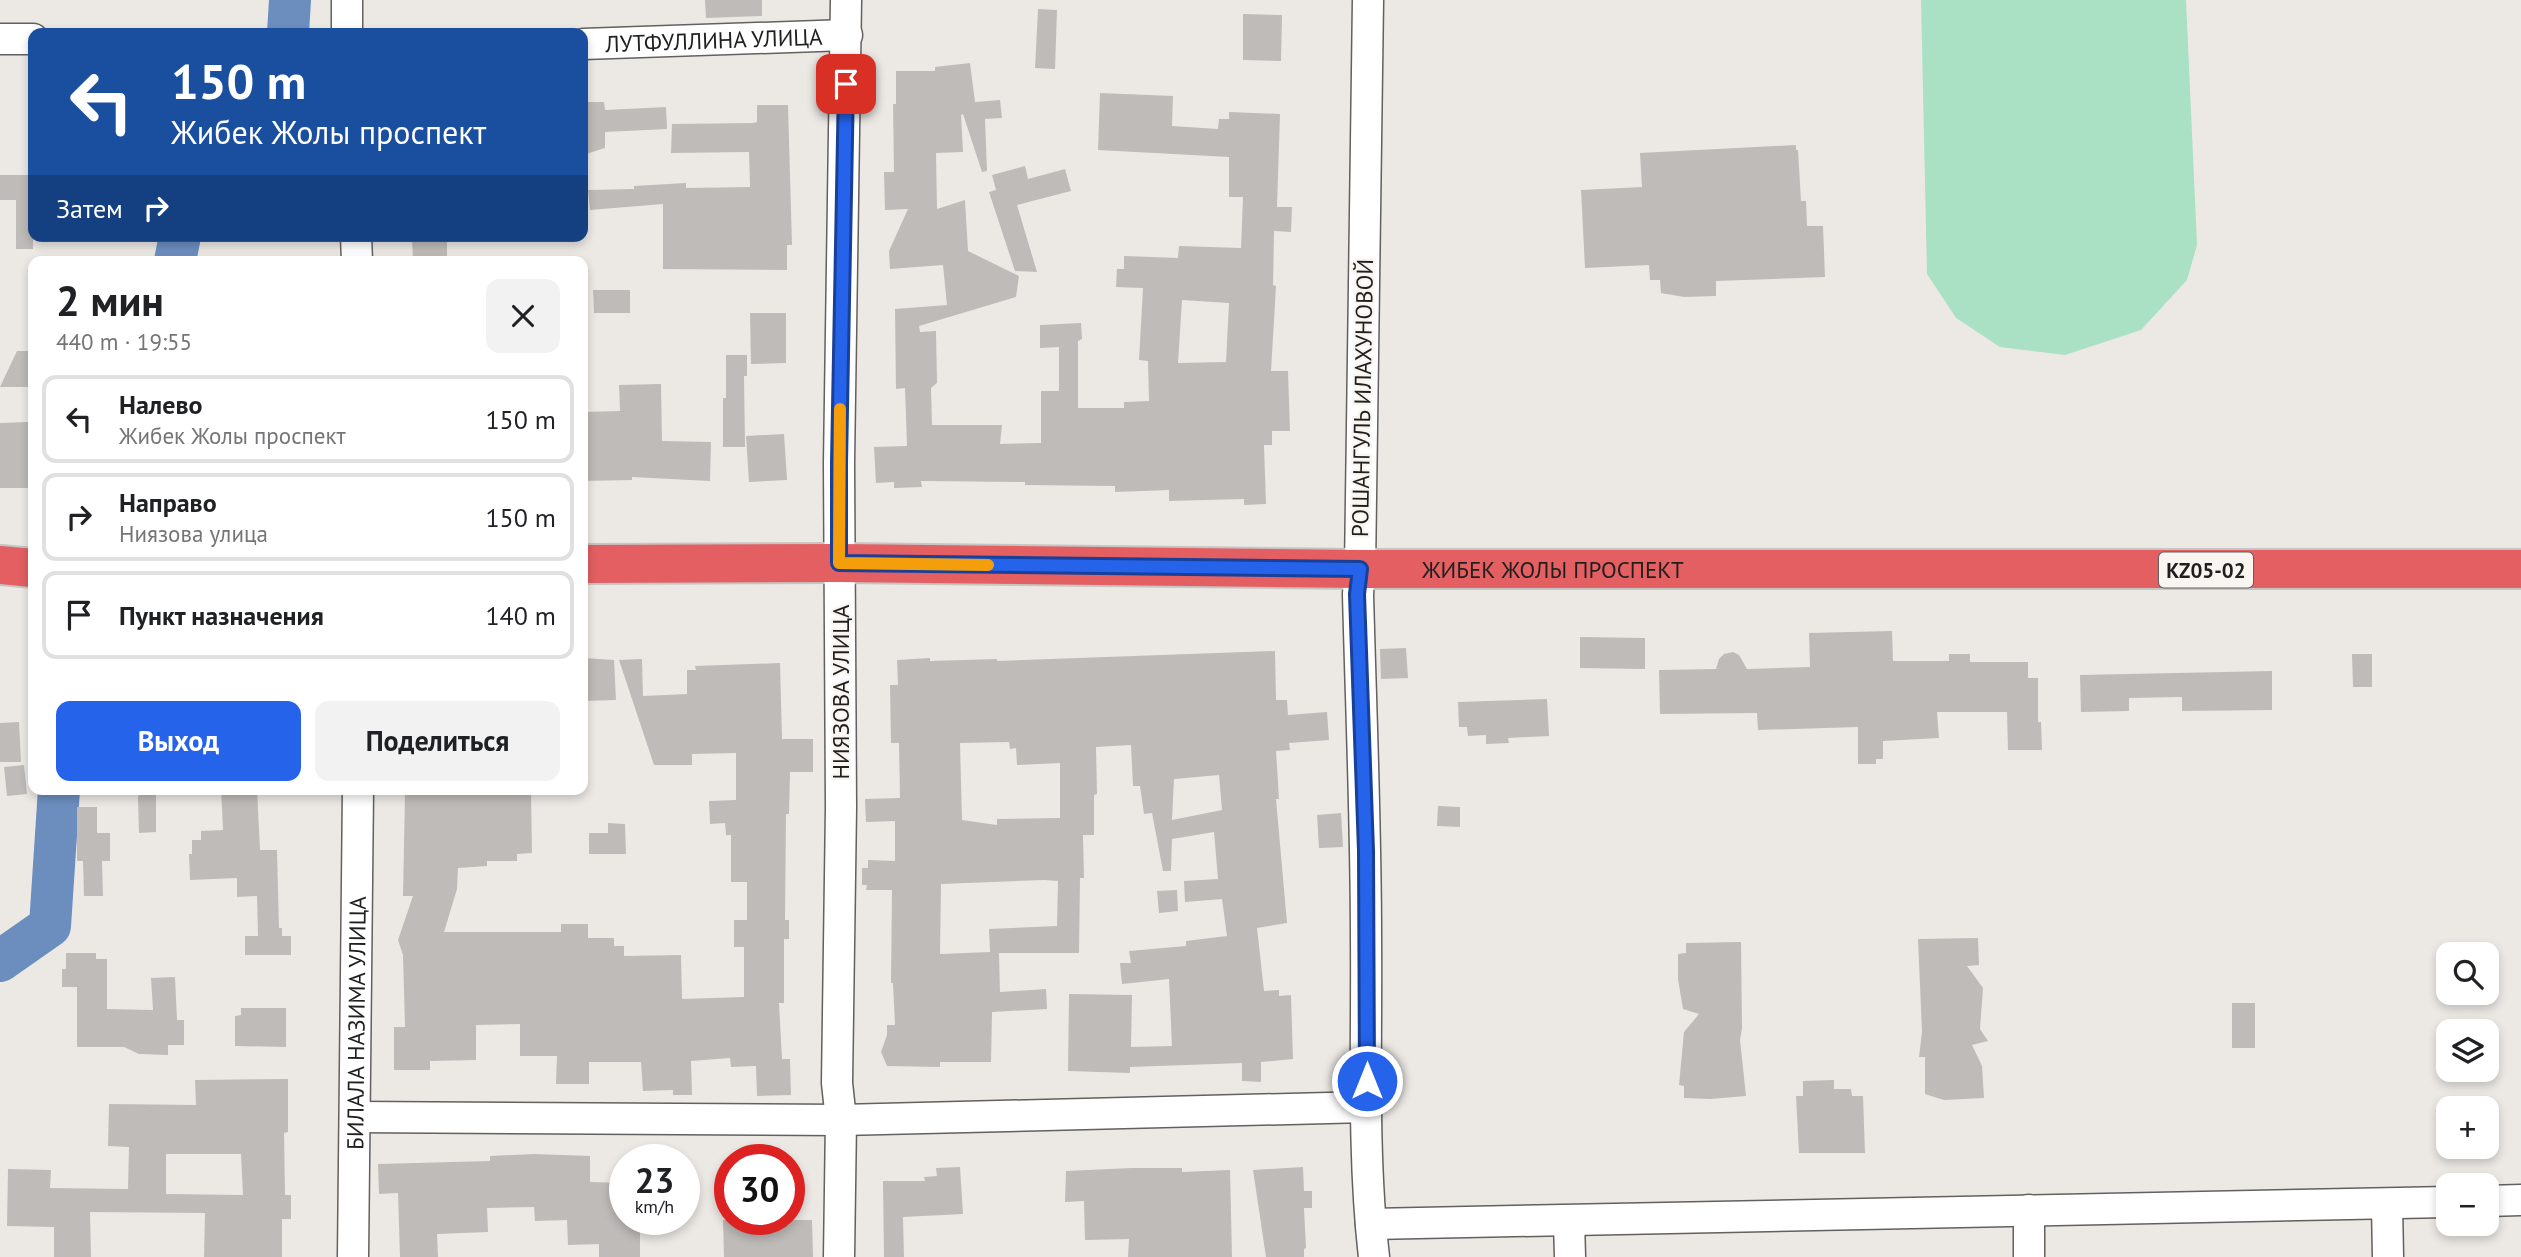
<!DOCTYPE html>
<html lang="ru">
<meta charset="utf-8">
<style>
:root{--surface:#fff;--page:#f2f2f2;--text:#202124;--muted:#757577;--line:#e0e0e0;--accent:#2563eb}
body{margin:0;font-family:"PT Sans",sans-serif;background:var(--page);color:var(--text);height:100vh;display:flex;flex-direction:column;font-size:26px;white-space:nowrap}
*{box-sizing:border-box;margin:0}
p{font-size:23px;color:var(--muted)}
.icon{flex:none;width:38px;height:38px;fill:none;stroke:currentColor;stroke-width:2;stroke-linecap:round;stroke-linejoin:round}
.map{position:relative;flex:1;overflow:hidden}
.sheet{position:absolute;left:28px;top:256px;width:560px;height:539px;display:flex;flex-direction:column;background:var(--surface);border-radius:14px;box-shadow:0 4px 10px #0003}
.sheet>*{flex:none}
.guide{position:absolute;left:28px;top:28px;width:560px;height:214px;border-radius:14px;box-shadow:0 4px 10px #0003;background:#1a4fa0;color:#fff;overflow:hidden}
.fabs{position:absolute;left:2436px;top:942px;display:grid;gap:14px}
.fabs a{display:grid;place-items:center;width:63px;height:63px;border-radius:14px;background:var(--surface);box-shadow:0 4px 10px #0003;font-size:35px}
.speed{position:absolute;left:609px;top:1144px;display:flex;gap:14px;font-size:35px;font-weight:700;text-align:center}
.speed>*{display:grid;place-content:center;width:91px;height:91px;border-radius:50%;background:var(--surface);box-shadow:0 4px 10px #0003;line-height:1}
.speed small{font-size:18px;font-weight:400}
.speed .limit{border:10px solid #d22;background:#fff;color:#111}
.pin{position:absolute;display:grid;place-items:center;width:60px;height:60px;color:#fff;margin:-30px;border-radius:14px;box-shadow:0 4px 10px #0006}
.me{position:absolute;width:77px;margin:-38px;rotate:0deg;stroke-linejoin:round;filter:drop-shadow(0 0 5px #0008)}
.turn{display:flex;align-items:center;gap:24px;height:147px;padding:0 28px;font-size:32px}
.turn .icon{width:91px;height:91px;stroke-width:2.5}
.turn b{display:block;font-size:49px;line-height:60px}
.then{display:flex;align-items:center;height:66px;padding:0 28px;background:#0003;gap:14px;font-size:26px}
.round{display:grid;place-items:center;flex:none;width:74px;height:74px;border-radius:14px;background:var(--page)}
.overview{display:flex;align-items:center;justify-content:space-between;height:119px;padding:0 28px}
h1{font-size:42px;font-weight:800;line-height:52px}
.cta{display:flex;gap:14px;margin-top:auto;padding:14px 28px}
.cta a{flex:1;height:80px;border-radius:14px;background:var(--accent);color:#fff;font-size:28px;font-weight:800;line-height:80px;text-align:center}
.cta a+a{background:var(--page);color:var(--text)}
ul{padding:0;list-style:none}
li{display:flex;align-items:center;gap:21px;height:88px;margin:0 14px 10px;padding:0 14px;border:4px solid var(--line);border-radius:14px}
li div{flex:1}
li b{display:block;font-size:26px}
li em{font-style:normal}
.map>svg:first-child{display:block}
</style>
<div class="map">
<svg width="2521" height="1257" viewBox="0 0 2521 1257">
<rect width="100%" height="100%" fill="#ece9e5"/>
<!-- green -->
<path fill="#aae0c4" d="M1921,0H2186L2197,245L2187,280L2141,330L2065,355L2000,347L1956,318L1927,274Z"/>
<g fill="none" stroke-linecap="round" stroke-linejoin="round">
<!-- river -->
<g stroke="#6c8ebf" stroke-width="42">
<path d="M288,33L290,0"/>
<path d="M175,261L180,236"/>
<path d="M0,961L50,926L59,789"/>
</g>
</g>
<!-- building -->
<g fill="#bfbbb8" fill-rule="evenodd">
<path d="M705,0H762V16L706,18Z"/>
<path d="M1038,9L1057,10L1055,69L1035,68Z"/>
<path d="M1243,14L1282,15L1281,61L1243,60Z"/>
<path d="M970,63L975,102L1000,100L1002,118L985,119L987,171L982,172L963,114L961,115L963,152L936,153L937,209L965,200L968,251L1019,276L1016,297L919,326L920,332L936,331L937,383L931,388L932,425H1002L1000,444L1041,443V391H1059V347L1040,348V325L1081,323L1082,339L1078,341V408H1124V402L1149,401L1148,361L1139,360L1143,288L1116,287L1117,269H1124V256L1178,258L1179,246L1241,248L1243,197H1229V157L1098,150L1100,93L1173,96L1172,126L1218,129L1219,119H1229V112L1280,114L1277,207H1292L1291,232L1274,231L1273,285L1276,286L1271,371H1288L1290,431H1272V445H1264L1266,504L1244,505V499L1169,501V490L1115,492V486L1025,485V482L921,481L922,487L894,488V482L876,483L874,447L907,446L905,388L896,389L895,309L947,305L943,265L890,269L889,251L908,209L885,210L884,172H894L893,104H896V71H935V67ZM1182,300L1229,303L1226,362L1178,363Z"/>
<path d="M583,102H604L605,110L666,107L667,129L605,132V148L583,155Z"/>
<path d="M757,105H788L792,245H787V270L663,269V204L590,210L588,190L634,189V186L686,183V188L750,187L749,152L671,153L672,124L753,123L757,122Z"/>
<path d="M1796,145V150H1798L1801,201H1806L1807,226H1823L1825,277L1716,281V296L1684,297L1661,293L1660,280H1650L1649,265L1585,268L1581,190L1642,187L1640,153Z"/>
<path d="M1025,166L1028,179L1065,169L1071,191L1017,205L1037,272L1015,271L989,192L996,190L992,175Z"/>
<path d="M0,175H33V249H16V200H0Z"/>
<path d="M412,236H447V261H413Z"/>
<path d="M593,290H630V313H594Z"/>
<path d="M750,313H786V363L751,364Z"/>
<path d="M17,351H33V387H0Z"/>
<path d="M726,355H747V376H744L745,447H723V398H726Z"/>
<path d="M661,384L662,441L711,442L710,481L632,477V480L583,481V412L620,411L619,385Z"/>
<path d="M28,422V432L33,433V488H0V423Z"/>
<path d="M784,434L787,480L749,482L746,436Z"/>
<path d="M1892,631L1893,661H1949V654H1970V662H2028V678H2038V722H2041L2042,750H2008L2007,712H1937L1939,738L1883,741V759H1876V764H1858V727L1758,730L1757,713L1660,714L1659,670L1716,669L1719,659L1724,654L1733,652L1739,655L1747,669L1810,667L1809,633Z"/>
<path d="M1580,637L1645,638V669L1580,668Z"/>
<path d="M1406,648L1408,678L1381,679L1380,649Z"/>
<path d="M1275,651L1276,700H1287L1288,715L1327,712L1329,740L1289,743L1290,750L1276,751L1279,799H1276L1287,923L1257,928L1264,991L1279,990V996L1291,995L1293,1059L1261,1062V1082L1242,1081V1063L1130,1067V1073L1068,1071L1069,994L1132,995L1131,1047L1172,1046L1169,979L1122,984L1120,963H1131L1129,951L1186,946V941L1227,936L1222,899L1185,902L1184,881L1218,879L1214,832L1172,839L1171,871H1163L1152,813L1144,814L1140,786H1133L1131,745L1096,747L1097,794L1094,795V835H1083L1084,878H1080L1079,953H999L1000,992L1046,989L1047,1009L992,1012L991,1062H940V1067L887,1066L881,1052L887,1035V1025H895L893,983H891L892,890H866L867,885H862V868H868V860L895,861V821L866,822L865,799L900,798L899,743H891L890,685H898L897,660L930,658V661L997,659V661ZM1009,742L1010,749L1016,748L1017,765L1060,763V818L997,819V825L962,820L960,743ZM1219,775L1222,810L1172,820L1174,779ZM1044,880L1058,881L1057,926L989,929L990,952L940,954L941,884Z"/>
<path d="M2352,654H2372V687H2353Z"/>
<path d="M583,658L614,660L616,700L583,701Z"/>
<path d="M642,659L643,696L687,694V670H696L695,666L780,663L782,739H813V772H790L789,814H786L785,920H789V939H784V1003H779L782,1059H790L791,1095L757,1096L756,1066L731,1067L730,1058L691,1061L692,1095H673V1090L643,1091L641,1062H589V1084H556L557,1056H520V1024L476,1025V1060L430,1061V1070H394V1027H405L403,955L398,940L413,896H403L405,794H444L442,789H465V791L484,793H531L532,853L517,854V861H487V866L458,868L457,889L444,932H561V924H588V938H614V946H624V956L681,955L682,999L744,997V947H734V920H747V882H731V835H726L725,823L710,824L709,801L736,800V753L692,754V765H654L619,660Z"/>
<path d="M2272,671V710L2182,711V697L2129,698V711L2081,712L2080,675Z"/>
<path d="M1547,699L1549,736L1508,738L1509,743L1486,744V735L1468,736L1467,727H1459L1458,702Z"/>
<path d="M19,722L21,762H0V723Z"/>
<path d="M24,765L27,794L7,796L4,767Z"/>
<path d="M141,789H156V832L139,833L138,797Z"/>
<path d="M221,789H257L260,850H277L279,928H282V936H291V955H245V936H258L257,896L237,897V878L190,880L189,854H192V840H201V831L223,830Z"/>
<path d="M1438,806L1460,807V827L1437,826Z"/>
<path d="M77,807H97V833H110V861H102L103,896H84L83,861H77Z"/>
<path d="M1341,813L1343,847L1319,848L1317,815Z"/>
<path d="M608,823L625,824L626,854H589V833H608Z"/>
<path d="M1177,890L1178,911L1159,913L1157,891Z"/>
<path d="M1978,938L1979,965L1967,966L1983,988L1980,1029L1988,1041L1972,1045L1982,1066L1984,1098L1944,1100L1925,1094V1057H1919L1922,1032L1918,939Z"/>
<path d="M1741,942L1742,1028L1740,1040L1746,1096L1710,1099L1684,1098V1086L1679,1085L1684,1032L1699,1014L1683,1009L1678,979V954L1686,953V943Z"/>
<path d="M66,953H96V959H107V1009L153,1010L151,978L175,977L177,1020H184V1045H168V1055L139,1054L124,1047H77V987H62V969H66Z"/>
<rect x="2232" y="1003" width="23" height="45"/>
<path d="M241,1008H286V1047L235,1046V1016L241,1015Z"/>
<path d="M288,1079V1132L284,1133L285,1195H291V1219H282V1257H204L205,1213L90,1212L91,1257H54V1227L7,1226L8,1169L51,1170L50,1188L128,1189L129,1147L108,1146L109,1104L196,1105L195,1080ZM166,1154H241L243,1195L166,1194Z"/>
<path d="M1834,1080V1089H1851L1852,1096H1863L1865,1153H1799L1796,1096H1803V1081Z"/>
<path d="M534,1154L590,1156V1182L625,1183V1220H640V1257H599V1244L568,1245L567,1220L535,1221L534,1207L487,1208L488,1232L437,1234L438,1257H400L398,1193L379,1194L378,1164L490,1161V1156Z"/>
<path d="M960,1167L963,1214L903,1217L904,1257H884L883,1181H925L924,1177L937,1176L936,1168Z"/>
<path d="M1303,1167L1304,1191H1312V1208H1304L1306,1248L1304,1249V1257H1266L1253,1170Z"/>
<path d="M1132,1168H1182V1172L1230,1170L1232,1257H1128L1129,1239L1085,1240L1084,1201L1065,1202L1066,1171Z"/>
<path d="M723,1220H812L813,1257H724Z"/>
</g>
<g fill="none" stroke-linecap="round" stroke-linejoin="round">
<defs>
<g id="minor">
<path d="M1368,0L1360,569L1358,594C1361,709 1366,824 1366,939C1367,1044 1362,1152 1374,1257"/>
<path d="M347,33V0"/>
<path d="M0,39H33"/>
<path id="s1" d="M583,44L847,35"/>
<path d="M356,236L357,261"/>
<path d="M355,1117L841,1120L1367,1107"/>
<path d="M2487,1201L2521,1200"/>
<path d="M2387,1205L2388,1257"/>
<path d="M2029,1210V1257"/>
<path d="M1569,1221L1570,1257"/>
<path d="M1371,1224L2448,1202"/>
<path id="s2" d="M353,1257L358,789"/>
<path d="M839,1257L841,1120L837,1083L841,807L839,463L846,0"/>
</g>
<g id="highway">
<path id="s3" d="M583,564L839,563L1360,569H2521"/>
<path d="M0,565L33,568"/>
</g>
</defs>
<!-- minor casing -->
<use href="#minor" stroke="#63605d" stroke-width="33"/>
<!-- highway casing -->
<use href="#highway" stroke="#c5c5c4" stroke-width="42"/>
<!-- minor -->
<use href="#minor" stroke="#fff" stroke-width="30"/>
<!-- highway -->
<use href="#highway" stroke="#e35f62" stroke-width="38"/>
</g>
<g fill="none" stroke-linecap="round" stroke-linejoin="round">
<defs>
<path id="route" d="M846,84L839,463V563L1360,569L1357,594L1366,851L1367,1081"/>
</defs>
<!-- route casing -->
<use href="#route" stroke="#184099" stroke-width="18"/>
<!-- route -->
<use href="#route" stroke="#2563eb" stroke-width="12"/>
<!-- slow -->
<path stroke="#f59e0b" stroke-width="12" d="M840,409L839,563L988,565"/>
</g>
<g text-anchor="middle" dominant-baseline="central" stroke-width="5" stroke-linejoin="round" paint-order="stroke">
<!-- shield labels -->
<rect fill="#f9f6f2" stroke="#61605e" stroke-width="2" x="2159" y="552.5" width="94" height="35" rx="5"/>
<g font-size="21" font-weight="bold" fill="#201f1e">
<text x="2206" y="570">KZ05-02</text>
</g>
<!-- street labels -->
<g font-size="23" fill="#201f1e" stroke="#f9f6f2">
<text stroke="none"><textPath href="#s1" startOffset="131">ЛУТФУЛЛИНА УЛИЦА</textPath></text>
<text transform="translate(1362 398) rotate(-89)">РОШАНГУЛЬ ИЛАХУНОВОЙ</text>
<text stroke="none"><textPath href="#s3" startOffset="970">ЖИБЕК ЖОЛЫ ПРОСПЕКТ</textPath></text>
<text transform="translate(840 692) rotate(-90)">НИЯЗОВА УЛИЦА</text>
<text stroke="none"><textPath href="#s2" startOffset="234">БИЛАЛА НАЗИМА УЛИЦА</textPath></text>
</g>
</g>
</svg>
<div class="fabs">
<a><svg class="icon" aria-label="search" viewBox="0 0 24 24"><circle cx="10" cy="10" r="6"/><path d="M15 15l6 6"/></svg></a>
<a><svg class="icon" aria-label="layers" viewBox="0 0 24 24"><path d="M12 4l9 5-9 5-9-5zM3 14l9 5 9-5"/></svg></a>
<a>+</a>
<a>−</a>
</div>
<div class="speed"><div>23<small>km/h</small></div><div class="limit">30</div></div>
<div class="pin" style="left:846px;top:84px;background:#d93025"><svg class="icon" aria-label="arrive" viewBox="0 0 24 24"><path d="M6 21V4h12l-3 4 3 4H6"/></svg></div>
<svg class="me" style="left:1367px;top:1081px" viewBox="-20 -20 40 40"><circle r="17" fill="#2563eb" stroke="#fff" stroke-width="3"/><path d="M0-11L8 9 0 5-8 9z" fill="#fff"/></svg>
<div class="guide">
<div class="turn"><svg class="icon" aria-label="left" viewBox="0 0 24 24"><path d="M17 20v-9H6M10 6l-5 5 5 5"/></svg><div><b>150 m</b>Жибек Жолы проспект</div></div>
<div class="then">Затем<svg class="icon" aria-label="right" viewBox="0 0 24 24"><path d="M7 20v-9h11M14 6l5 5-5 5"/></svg></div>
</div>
<section class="sheet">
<div class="overview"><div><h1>2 мин</h1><p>440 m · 19:55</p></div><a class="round"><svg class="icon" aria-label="close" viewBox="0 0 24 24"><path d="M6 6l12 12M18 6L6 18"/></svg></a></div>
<ul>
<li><svg class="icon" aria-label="left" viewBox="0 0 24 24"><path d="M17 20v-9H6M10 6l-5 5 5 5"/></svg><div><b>Налево</b><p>Жибек Жолы проспект</p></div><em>150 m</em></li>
<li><svg class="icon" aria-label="right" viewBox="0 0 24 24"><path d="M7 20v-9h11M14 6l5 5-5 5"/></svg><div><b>Направо</b><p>Ниязова улица</p></div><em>150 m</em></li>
<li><svg class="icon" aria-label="arrive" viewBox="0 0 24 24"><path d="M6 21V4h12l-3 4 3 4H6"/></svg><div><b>Пункт назначения</b></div><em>140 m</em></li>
</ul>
<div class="cta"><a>Выход</a><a>Поделиться</a></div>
</section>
</div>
